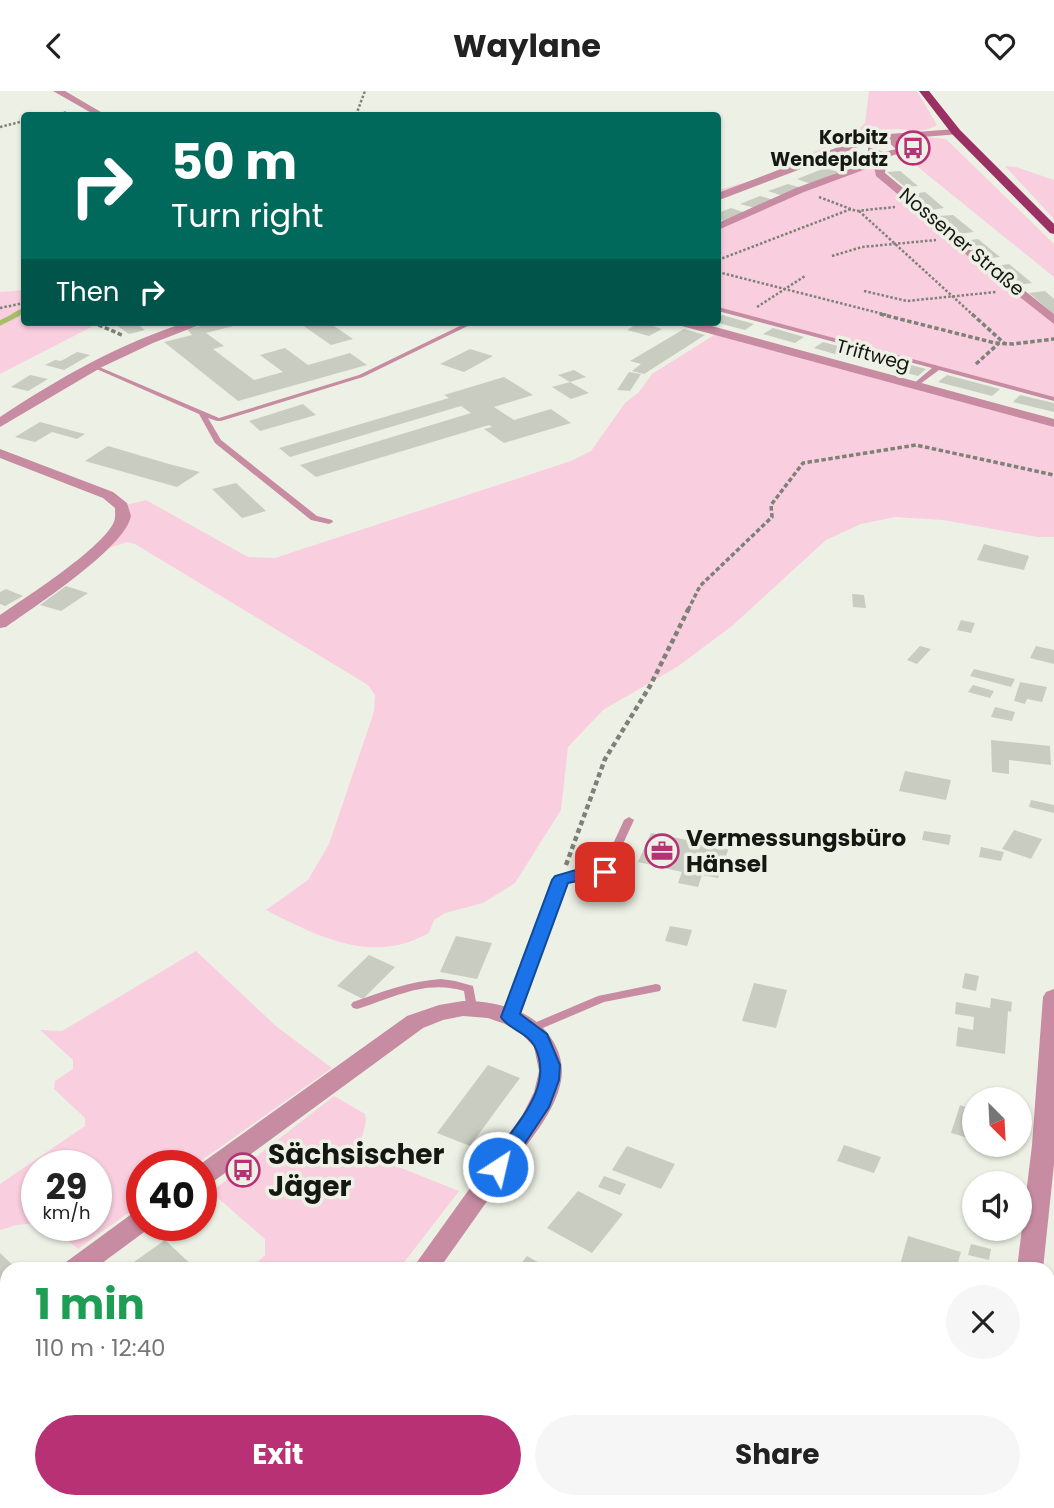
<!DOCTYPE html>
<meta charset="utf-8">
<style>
:root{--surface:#fff;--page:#f6f6f6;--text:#222;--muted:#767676;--accent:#b73174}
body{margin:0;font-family:Poppins,sans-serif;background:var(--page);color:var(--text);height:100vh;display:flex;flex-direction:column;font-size:26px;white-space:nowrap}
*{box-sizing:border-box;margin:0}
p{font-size:23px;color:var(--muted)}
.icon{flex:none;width:38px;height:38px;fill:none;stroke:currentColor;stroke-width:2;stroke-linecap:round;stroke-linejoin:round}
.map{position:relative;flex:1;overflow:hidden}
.drawer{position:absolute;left:0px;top:1171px;width:1055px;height:247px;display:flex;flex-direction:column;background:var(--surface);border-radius:21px 21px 0 0;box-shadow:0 2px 5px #0004}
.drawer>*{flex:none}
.hud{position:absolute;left:21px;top:21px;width:700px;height:214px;border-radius:7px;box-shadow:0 2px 5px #0004;background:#00695c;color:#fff;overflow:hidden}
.needle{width:46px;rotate:156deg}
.controls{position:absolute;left:962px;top:996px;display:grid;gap:14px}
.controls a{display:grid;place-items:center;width:70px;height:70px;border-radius:50%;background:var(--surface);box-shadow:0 2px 5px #0004;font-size:35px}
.speed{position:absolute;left:21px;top:1059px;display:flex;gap:14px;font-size:35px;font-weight:700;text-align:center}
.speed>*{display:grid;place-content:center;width:91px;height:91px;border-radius:50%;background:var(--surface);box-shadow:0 2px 5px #0004;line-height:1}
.speed small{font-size:18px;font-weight:400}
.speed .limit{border:10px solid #d22;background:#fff;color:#111}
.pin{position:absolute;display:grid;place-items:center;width:60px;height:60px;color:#fff;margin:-30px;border-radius:14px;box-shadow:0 4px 10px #0006}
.me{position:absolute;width:77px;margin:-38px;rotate:35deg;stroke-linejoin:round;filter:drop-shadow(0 0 5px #0008)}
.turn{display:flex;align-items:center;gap:24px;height:147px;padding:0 35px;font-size:32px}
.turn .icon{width:91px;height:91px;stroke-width:2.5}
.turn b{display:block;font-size:49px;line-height:60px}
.then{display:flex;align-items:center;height:66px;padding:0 35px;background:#0003;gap:14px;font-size:26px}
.round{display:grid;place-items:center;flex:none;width:74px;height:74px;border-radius:37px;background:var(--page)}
.summary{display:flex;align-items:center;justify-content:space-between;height:119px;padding:0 35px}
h1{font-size:42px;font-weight:700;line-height:52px;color:#1e9e55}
.button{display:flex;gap:14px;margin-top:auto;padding:14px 35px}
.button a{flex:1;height:80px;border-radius:42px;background:var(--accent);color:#fff;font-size:28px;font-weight:700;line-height:80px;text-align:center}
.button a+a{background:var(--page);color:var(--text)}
header{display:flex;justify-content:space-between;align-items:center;height:91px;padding:0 35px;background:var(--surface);font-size:32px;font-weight:700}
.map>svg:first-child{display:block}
</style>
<header><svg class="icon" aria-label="back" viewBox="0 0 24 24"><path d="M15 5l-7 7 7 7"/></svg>Waylane<svg class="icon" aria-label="heart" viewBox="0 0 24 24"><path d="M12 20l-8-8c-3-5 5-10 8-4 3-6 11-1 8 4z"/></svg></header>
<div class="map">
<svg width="1054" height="1417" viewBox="0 0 1054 1417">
<rect width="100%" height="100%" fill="#edf1e5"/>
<!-- green -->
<g fill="#f9cede">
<path d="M869,0H917L937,34C921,43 913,39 897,38C887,38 877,40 867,42L872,45L858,44L825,56L830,60L718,104V99L761,87L857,40L865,32Z"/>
<path d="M919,45L946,48L1054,153V186L908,68L923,66L902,49Z"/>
<path d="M879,70L881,83L1054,229V308L718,218V136Z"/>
<path d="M1005,75L1016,76L1054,89V128Z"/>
<path d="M24,199V231L97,233L0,283V201Z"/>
<path d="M719,241L1054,332V446H1038L943,429L895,426L861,433L826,449L732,535L677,576L603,619L568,656L561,719L515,792L483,812L445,822L434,829L429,842C372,874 319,846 266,819L308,789L329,753L374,621L375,604L368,594L135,453L127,451L106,458L122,415L146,409L248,466L275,467L571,370L591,360L625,312L639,301L652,283Z"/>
<path d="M196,860L277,936L332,977L195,1074H142V1112L78,1158L56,1139L42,1134H96V1074H37V1132L16,1134L0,1139V1093L85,1035V1027L54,998L55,990L73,978V969L40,939L62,940Z"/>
<path d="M334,1005L365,1023L366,1031L360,1053L376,1067L459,1100L399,1178H251L265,1164V1148L211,1101Z"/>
<path d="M27,1410H192V1411L185,1417H17Z"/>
</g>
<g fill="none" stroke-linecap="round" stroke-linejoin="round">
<!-- stream-far1 -->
<path stroke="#a5be68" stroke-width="4.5" d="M14,224L24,219"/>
<!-- stream -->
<path stroke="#a5be68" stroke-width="5" d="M0,232L18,223"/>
</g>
<!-- building -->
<g fill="#c9cdc1">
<path d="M863,63L877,68L849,78L835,73Z"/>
<path d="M825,77L839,81L811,93L797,88Z"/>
<path d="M900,80L918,95L905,96L887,81Z"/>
<path d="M788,93L802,97L783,105L768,100Z"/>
<path d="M925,101L944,117L931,119L911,103Z"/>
<path d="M760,105L774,109L755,117L740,113Z"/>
<path d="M731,117L746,122L724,130L718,128V122Z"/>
<path d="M953,124L974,141L959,143L938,125Z"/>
<path d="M978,148L1000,166L983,168L962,150Z"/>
<path d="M1009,173L1032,192L1017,194L995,175Z"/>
<path d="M1045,200L1054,208V223L1029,202Z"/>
<path d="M722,224L754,233L745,239L718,232V227Z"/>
<path d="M112,231H134L145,239L129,243Z"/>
<path d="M219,231H249L206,242L224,255L213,258L254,289L283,281L260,264L285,257L308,274L350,262L367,274L238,310L164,251L192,244L187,238Z"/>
<path d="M298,231H328L353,248L331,254Z"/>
<path d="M640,231L662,238L649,245L627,239Z"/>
<path d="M773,237L804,246L795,252L763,243Z"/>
<path d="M684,238L705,244L644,283L632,280L641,273L630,270Z"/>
<path d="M823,251L857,260L848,267L814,257Z"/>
<path d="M470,258L493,265L464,281L440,273Z"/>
<path d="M77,261L90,264L64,279L45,274L55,269L61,270Z"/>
<path d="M874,264L926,278L918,285L865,271Z"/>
<path d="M574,279L586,286L570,291L558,284Z"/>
<path d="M629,281L641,283L630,300L617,299Z"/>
<path d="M30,284L48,288L28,300L11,296Z"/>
<path d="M947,284L1000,298L992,305L938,291Z"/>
<path d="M504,286L533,304L494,316L514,329L551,318L571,332L504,352L484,338L492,336L489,334L316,386L300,374L471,322L461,315L290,366L279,357L449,307L444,304Z"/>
<path d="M570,291L589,302L571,308L552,296Z"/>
<path d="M1020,304L1054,312V321L1013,311Z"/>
<path d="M303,313L316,324L260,340L249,330Z"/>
<path d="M40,331L85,343L77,348L52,341L35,351L15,346Z"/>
<path d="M108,355L169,373L200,381L177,396L85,370Z"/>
<path d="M236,392L266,420L242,427L212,398Z"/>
<path d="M984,453L1029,465L1024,479L977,469Z"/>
<path d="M66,495L88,502L61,520L40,514Z"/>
<path d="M6,498L23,505L5,515L0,513V501Z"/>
<path d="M852,503L864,504L866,517L853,516Z"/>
<path d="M961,529L975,532L971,542L957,539Z"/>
<path d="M920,555L931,558L917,573L907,569Z"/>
<path d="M1036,555L1054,559V573L1030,567Z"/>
<path d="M974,578L1015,588L1011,596L970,585Z"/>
<path d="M1020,591L1047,596L1042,611L1027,608L1025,613L1014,610Z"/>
<path d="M973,594L994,600L990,607L968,601Z"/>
<path d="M995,616L1015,621L1012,630L991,626Z"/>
<path d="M991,649L1050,655L1051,674L1009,669V683L992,681Z"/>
<path d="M905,680L951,689L946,709L899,700Z"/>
<path d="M1031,709L1054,714V722L1029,716Z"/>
<path d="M1014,739L1042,748L1031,768L1002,758Z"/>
<path d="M924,740L951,744L949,754L922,749Z"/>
<path d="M651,742L729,757L718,787L702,784L698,796L678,792L682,781L638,771Z"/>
<path d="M981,756L1004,761L1001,770L979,766Z"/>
<path d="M670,835L692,839L687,855L665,850Z"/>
<path d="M456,845L492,852L477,888L440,881Z"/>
<path d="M369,864L395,876L363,908L337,895Z"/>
<path d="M965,882L979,885L976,900L962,897Z"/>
<path d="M754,892L787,899L776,937L742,930Z"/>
<path d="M991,907L1012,911L1011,921L1008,920L1005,963L956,955L958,936L973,939L974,926L955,923L956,911L990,917Z"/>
<path d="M488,974L520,987L470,1055L437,1042Z"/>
<path d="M960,1014L975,1019V1049L951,1042Z"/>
<path d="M844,1054L881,1066L874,1082L837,1070Z"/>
<path d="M627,1055L675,1073L661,1098L612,1079Z"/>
<path d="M604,1085L626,1093L620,1104L598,1096Z"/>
<path d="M578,1100L623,1123L592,1162L547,1137Z"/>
<path d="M908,1145L961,1161L956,1178H913L900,1174Z"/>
<path d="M165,1149L196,1178H124Z"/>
<path d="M971,1153L991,1158L989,1169L968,1164Z"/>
<path d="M0,1162L17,1178H7V1198L0,1203Z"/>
<path d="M527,1165L550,1178H517Z"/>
</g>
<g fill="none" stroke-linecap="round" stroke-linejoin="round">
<!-- path-far3 -->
<g stroke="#7e8178" stroke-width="2.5" stroke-dasharray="2.5 2" stroke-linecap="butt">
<path d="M55,24L68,21"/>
<path d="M356,24L365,0"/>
<path d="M0,36L24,30"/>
<path d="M819,106L856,120L895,116"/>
<path d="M859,120L973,224"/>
<path d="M832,165L862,156L936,149"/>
<path d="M718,169L851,118"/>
<path d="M718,181L887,224"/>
<path d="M864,200L907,210L996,201"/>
<path d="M757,216L805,185"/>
<path d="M0,217L24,212"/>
</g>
<!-- path-far2 -->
<g stroke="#7e8178" stroke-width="3.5" stroke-dasharray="4.5 2.5" stroke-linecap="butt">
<path d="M880,223L995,252L1013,253L1054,248"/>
<path d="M972,223L1005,253"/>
<path d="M92,231L124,245"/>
<path d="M976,273L998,253"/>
<path d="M688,519L700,495L772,426L771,414L803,372L916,354L1054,384"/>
</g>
<!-- path-far1 -->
<path stroke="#7e8178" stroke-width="4.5" stroke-dasharray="5 3.5" stroke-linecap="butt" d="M566,774L605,668L650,595L689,517"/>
<!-- path -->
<path stroke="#7e8178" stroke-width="6" stroke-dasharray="7 4.5" stroke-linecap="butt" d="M538,1410L543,1417"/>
<!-- service -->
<g fill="#c78ba2" fill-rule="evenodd">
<path d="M718,216L1054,306V310L939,279L916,296H912V294L932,277L718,220Z"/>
<path d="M468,231H476L363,286L221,330H217L208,327L221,349L317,425L332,429L333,431L329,433L311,429L215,352L199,323L92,276L97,275L219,327L359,284Z"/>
<path d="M629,726L634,729L609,783L593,782L565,791L516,926L514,929H506L504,926L556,789L557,787L593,776L602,777L624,729Z"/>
<path d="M441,888L455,890L473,895L477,916L475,919H467L464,900C426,888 392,907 357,918L353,917L351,914L353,911C382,901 410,890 441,888Z"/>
<path d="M656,893L660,894L661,897L660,900L604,911L531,942L527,941L525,938L527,935L598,905Z"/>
</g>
<!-- minor -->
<g fill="#c78ba2" fill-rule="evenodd">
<path d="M53,0H65L106,24H95Z"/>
<path d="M956,38L961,41L960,43L897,48L908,60L887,66L885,82L956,141L962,150L1054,223V233L954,154L948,145L876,85L874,75L804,101L718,139V132L796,97L875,68L877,65L868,60V56L884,61L896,58L887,50L861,55L722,108L718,109V102L854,50L889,43Z"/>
<path d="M188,231H207L153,252L102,276L0,336V326C59,287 120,252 188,231Z"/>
<path d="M677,231H697L1054,328V336L678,234Z"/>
<path d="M0,358L113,401L127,412L131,425C125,457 34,516 6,536L0,537V524C28,505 98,460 113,433C116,427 115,423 115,417L103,407L0,367Z"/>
</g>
<!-- tertiary -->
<g fill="#c78ba2" fill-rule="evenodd">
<path d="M1054,898V1073L1043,1178H1017L1032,1054L1043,906L1046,901Z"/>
<path d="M463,910C490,910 523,916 542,936C556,950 565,970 561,990C555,1021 531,1047 513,1073C489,1108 464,1143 439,1178H412L523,1023L534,1001L539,980L534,956L522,943L505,933L488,927L463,925L443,929L423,937L210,1093L201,1095V1074H199L407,925L439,914Z"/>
<path d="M142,1119V1134H152L151,1136L94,1178H62L66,1171L133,1122Z"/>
<path d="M7,1216V1241L0,1243V1218Z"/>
<path d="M200,1410H233L230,1417H198Z"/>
<path d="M910,1410H943L940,1417H908Z"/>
</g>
<!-- primary -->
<path fill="#9a3063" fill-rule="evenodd" d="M919,0H929L960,39L1054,133V143L1050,142L952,43Z"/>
</g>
<!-- route -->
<path fill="#1a73e8" stroke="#114b97" stroke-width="2" d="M593,774L611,777L614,781C609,786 578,789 568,792L520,923L547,943L560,974L559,989L549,1016L505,1082L498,1084L491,1082L488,1076C508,1039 558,999 534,954C527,941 508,938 501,926L552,789L555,785Z"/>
<!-- icons -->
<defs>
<symbol id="bus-ring" viewBox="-11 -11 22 22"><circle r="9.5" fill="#edf1e5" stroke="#b73174" stroke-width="1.5"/><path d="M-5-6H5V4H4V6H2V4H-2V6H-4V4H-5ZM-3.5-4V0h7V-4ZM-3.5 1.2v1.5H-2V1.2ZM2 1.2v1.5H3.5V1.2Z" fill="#b73174"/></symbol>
<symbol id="office-ring" viewBox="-11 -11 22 22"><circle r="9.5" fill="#edf1e5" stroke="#b73174" stroke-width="1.5"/><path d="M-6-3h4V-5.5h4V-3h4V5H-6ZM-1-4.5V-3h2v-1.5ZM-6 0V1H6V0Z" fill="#b73174"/></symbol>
</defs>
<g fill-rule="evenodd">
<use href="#bus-ring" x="894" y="38" width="38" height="38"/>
<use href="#office-ring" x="643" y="741" width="38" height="38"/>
<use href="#bus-ring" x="224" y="1060" width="38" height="38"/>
</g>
<g text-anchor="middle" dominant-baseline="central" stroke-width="7" stroke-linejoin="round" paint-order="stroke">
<!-- far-poi labels -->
<g font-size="19" font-weight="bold" fill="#151712" stroke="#edf1e5" text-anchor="end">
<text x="888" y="46">Korbitz<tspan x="888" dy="22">Wendeplatz</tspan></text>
</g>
<!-- far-street labels -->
<g font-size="19" fill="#151712" stroke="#edf1e5">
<text transform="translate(962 151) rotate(40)">Nossener Straße</text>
<text transform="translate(873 264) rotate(15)">Triftweg</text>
</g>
<!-- poi labels -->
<g font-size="23" font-weight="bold" fill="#151712" stroke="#edf1e5" text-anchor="start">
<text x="686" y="747">Vermessungsbüro<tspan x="686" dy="26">Hänsel</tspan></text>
</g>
<!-- near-poi labels -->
<g font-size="28" font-weight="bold" fill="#151712" stroke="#edf1e5" text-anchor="start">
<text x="268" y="1063">Sächsischer<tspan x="268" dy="32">Jäger</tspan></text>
</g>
</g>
</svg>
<div class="controls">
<a><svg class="needle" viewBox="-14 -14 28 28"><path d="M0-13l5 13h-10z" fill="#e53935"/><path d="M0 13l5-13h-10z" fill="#767676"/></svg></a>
<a><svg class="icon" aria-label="sound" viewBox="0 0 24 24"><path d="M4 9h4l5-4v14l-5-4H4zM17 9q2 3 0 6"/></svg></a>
</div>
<div class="speed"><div>29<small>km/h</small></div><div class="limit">40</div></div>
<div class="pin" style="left:605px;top:781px;background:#d93025"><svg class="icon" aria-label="arrive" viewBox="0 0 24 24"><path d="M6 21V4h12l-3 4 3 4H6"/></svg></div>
<svg class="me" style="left:498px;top:1076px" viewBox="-20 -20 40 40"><circle r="17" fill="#1a73e8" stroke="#fff" stroke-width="3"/><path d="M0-11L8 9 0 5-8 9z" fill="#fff"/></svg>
<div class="hud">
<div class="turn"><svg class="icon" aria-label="right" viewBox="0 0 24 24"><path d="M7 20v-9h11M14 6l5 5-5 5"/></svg><div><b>50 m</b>Turn right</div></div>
<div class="then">Then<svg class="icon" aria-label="right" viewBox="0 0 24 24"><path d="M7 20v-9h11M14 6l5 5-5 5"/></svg></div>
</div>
<section class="drawer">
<div class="summary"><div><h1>1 min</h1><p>110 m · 12:40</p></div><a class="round"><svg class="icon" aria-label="close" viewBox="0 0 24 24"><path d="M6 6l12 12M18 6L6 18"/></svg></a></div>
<div class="button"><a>Exit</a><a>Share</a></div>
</section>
</div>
